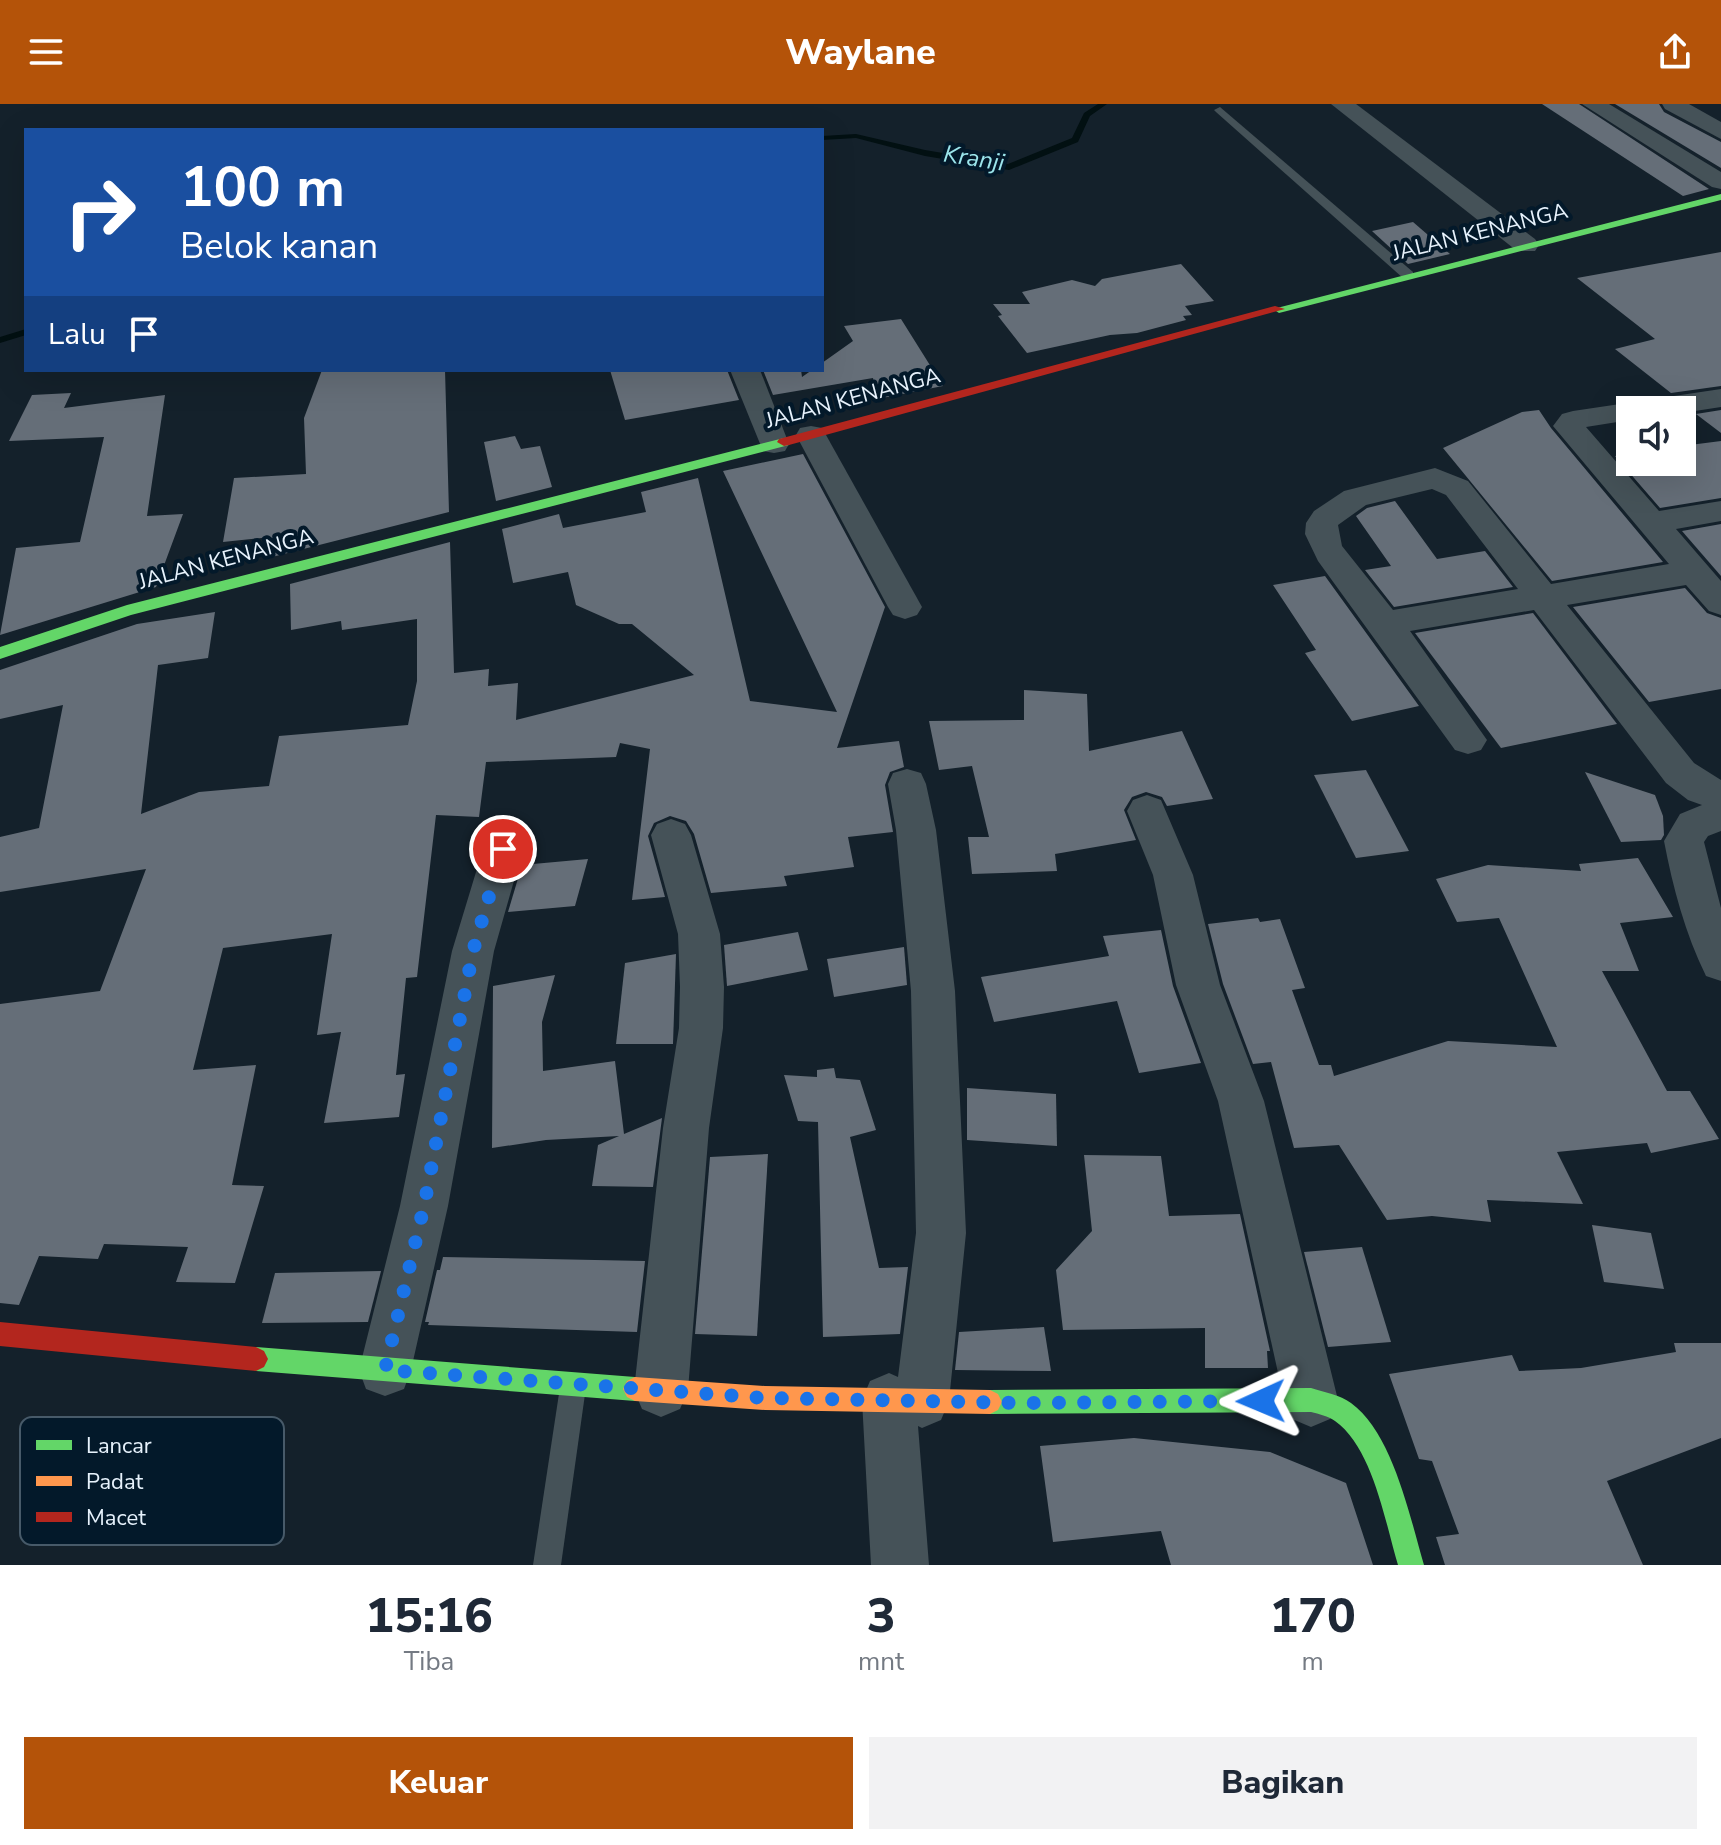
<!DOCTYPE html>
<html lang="id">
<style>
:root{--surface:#fff;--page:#f2f2f3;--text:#1f2937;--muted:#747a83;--accent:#b45309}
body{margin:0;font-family:"Nunito Sans",sans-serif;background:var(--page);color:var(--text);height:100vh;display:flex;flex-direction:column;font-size:30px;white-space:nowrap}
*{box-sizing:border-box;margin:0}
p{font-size:26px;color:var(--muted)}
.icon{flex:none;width:44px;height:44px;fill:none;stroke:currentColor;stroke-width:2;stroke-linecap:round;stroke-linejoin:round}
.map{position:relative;height:1461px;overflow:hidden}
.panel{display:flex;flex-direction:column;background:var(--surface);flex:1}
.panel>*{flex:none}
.banner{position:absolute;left:24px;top:24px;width:800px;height:244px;border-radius:0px;box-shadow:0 8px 32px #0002;background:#1a4fa0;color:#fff;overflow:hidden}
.controls{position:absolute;left:1616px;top:292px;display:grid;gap:16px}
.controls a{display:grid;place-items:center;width:80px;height:80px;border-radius:0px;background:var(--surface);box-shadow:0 8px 32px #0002;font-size:40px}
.pin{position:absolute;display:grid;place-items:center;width:68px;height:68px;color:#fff;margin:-34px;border:4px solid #fff;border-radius:50%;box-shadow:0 2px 8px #0007}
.me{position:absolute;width:88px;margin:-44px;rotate:269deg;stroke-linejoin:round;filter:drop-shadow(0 0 6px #0008)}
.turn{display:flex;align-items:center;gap:28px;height:168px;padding:0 24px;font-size:36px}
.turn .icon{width:104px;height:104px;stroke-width:2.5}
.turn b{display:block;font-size:56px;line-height:68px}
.then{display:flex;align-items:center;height:76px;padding:0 24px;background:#0003;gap:16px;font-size:30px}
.eta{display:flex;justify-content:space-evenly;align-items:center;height:136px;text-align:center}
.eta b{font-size:48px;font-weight:800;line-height:56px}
.action{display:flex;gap:16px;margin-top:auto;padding:16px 24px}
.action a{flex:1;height:92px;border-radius:0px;background:var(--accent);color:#fff;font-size:32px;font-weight:800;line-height:92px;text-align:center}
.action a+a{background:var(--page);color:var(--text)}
header{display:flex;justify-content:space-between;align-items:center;height:104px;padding:0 24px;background:var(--accent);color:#fff;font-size:36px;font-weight:800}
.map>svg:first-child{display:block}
</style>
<header><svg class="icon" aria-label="menu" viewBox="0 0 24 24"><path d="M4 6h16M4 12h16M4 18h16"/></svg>Waylane<svg class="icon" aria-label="share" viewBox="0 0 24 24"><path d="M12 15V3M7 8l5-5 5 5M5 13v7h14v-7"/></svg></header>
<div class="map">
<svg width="1721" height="1461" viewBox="0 0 1721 1461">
<rect width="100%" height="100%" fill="#14212b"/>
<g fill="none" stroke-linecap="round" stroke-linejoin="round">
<!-- stream -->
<g fill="#021012" fill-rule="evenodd">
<path d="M1098,0H1107L1090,12L1078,38L1009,66L925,52L856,34L822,36V32L856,30L925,46L1008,60L1072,34L1084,9Z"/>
<path d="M26,225V231L0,239V233Z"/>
</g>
</g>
<!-- building -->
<g fill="#656e78">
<path d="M1542,0H1579L1709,85L1683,92Z"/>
<path d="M1615,0H1659L1664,8L1721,38V64Z"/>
<path d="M1413,118L1450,150L1408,160L1372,127Z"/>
<path d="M1721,148V282L1671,289L1615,245L1655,235L1577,174Z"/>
<path d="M1181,160L1214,197L1185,202L1192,211L1183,212L1186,216L1137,229L1110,231L1027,249L998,212L1002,211L993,200H1030L1022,188L1072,176L1095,182L1102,175Z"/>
<path d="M901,215L943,282L877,295L873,274L773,291L763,266H801L802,273L812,266H822V259L853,237L844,222Z"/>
<path d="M322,266H445L449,408L268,454L271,433L223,438L234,374L306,370L304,314Z"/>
<path d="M610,266H727L739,296L625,316Z"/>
<path d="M71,289L64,304L165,291L147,412L183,410L156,483L0,531L16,444L80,438L104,333L9,337L32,291Z"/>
<path d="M1539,306L1551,324L1663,458L1552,477L1443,344L1522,308Z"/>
<path d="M1721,306V329L1696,310Z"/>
<path d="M515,332L521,345L540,342L552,383L496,397L484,338Z"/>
<path d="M1721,337V394L1660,404L1615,352L1630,350V358H1682V342Z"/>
<path d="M803,350L885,503L837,644L899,637L904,663L890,668L885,681L893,728L848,733L854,763L784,772L787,782L711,789L694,730L686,717L670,712L654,719L648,732L665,793L632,796L650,645L620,639L616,653L486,658L479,713L436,711L417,873L406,874L396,971L405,970L399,1013L324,1019L341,928L317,931L332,830L223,844L193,966L256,961L232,1081L264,1082L235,1179L176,1178L188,1143L104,1140L98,1155L39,1152L19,1201L0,1199V900L100,887L146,765L0,788V733L39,724L63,601L0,615V566L137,520L215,508L208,554L158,561L141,710L199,688L269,682L279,632L408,621L417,577V515L342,526L341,517L291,526L290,480L450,438L454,569L489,565L488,582L518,579L516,616L694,571L632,520H619L576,501L568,468L513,479L502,425L559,410L563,424L646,408L641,388L698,374L750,597L837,608L723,367Z"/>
<path d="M1395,397L1437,455L1485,447L1513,483L1394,503L1365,466L1391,462L1356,412L1367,404Z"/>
<path d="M1721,420V472L1682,427Z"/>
<path d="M1325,472L1419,602L1352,617L1305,549L1316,546L1273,481Z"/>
<path d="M1685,484L1707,509L1721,514V585L1649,598L1573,503Z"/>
<path d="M1533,509L1617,620L1501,644L1415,529Z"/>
<path d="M1024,586L1087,590L1089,647L1182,627L1213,695L1167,702L1162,693L1146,688L1132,693L1124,706L1136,736L1055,750L1057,767L972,770L968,733H989L972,662L939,666L929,617L1024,616Z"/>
<path d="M1366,666L1409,747L1356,754L1314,671Z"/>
<path d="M1585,668L1655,691L1663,712L1664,731L1661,736L1621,738Z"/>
<path d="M1638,754L1673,813L1620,819L1639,867H1602L1667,987H1690L1719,1035L1651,1049L1647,1039L1557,1048L1583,1100L1487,1096L1491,1118L1432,1112L1387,1116L1339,1041L1294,1044L1271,958L1253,960L1223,880L1208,820L1258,814L1260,818L1280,815L1305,884L1292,886L1319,961H1331L1334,972L1448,937L1557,943L1499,814L1457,818L1436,775L1488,761L1581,767L1579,760Z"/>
<path d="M588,755L575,802L508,808L522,761Z"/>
<path d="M1161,826L1173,882L1201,959L1139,969L1117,897L994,918L981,873L1109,852L1103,832Z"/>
<path d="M798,828L808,866L727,882L724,841Z"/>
<path d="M904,843L907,881L834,893L827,855Z"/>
<path d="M676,850L673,940H616L625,859Z"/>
<path d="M555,871L542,918L543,967L615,957L624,1030L662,1014L653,1083L592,1082L598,1041L619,1032L546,1036L492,1044L493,882Z"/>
<path d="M834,964L836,974L860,976L876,1026L850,1033L879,1164L908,1163L900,1230L823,1233L818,1018L798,1017L784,971L817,973V966Z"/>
<path d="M967,984L1056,990L1057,1042L967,1036Z"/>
<path d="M768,1050L757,1232L695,1230L710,1053Z"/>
<path d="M1084,1051L1161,1052L1169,1112L1240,1110L1270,1247H1267L1268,1264H1205V1224L1063,1226L1056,1166L1092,1127Z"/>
<path d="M1592,1121L1651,1129L1664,1185L1604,1178Z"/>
<path d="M1362,1143L1391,1238L1328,1243L1304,1148Z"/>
<path d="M443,1153L645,1157L637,1228L428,1221L429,1218H425L437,1166H440Z"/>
<path d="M381,1167L368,1218L262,1219L275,1169Z"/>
<path d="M1044,1223L1051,1267L955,1266L959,1228Z"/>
<path d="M1674,1239H1721V1334L1607,1377L1643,1461H1445L1436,1433L1459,1430L1432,1357L1419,1355L1389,1270L1512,1251L1519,1267L1581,1264L1676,1248Z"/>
<path d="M1134,1334L1270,1348L1346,1379L1373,1461H1171L1161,1427L1053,1438L1040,1342Z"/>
</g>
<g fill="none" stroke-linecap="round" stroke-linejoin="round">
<!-- lane -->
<g fill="#455258" fill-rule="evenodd">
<path d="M1220,3L1413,168V174H1403L1216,8L1214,6Z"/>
<path d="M573,1270L582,1274L586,1283L561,1461H533L560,1283L564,1274Z"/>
</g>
<!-- street -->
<g fill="#455258" fill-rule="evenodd">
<path d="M1331,0H1356L1535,135L1539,141L1535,147H1517Z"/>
<path d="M1582,0H1609L1721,68V85L1712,83Z"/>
<path d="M1662,0H1689L1721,18V35L1665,5Z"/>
<path d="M730,266H760L789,340L785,347L774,349L763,347Z"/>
<path d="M1721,285V303L1682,309V306H1630V316L1586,323L1659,407L1721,397V417L1676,425L1721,477V511L1709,507L1686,481L1567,501L1694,659L1721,676V727L1708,732L1704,738L1721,804V877L1706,872C1685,829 1673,784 1664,737L1680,710L1702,701L1688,696L1666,679L1534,506L1410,527L1487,636L1481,646L1468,650L1455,646L1318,457L1305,430L1306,419L1314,407L1344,387L1435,364L1468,377L1551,480L1669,460L1553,322L1562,310L1573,307ZM1432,385L1446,391L1518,485L1393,506L1342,442L1338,421L1366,401Z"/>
<path d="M811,322L822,324L826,331L922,503L917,511L905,515L893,511L888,503L796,331L800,324Z"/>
<path d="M907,665L921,669L926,680L936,726L955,887L966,1129L949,1297L941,1316L922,1324L918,1322L929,1461H871L862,1296L870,1277L889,1269L898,1273L916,1129L911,887L896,726L888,680L893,669Z"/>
<path d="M1147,691L1161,696L1193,771L1220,881L1264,997L1338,1296L1330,1315L1311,1323L1292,1315L1284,1296L1218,997L1176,881L1153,771L1127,707L1133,696Z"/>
<path d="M671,715L685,720L691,731L720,830L724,883L723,924L709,1024L688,1286L680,1305L661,1313L642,1305L634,1286L663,1024L679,924L680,883L678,830L651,731L657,720Z"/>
<path d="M503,729L517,734L523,745L494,847L448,1102L411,1266L404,1285L385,1292L366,1285L359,1266L400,1102L452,847L483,745L489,734Z"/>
</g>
<!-- fast -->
<g fill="#63d668" fill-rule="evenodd">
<path d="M1721,90V96L1279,209L1273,205Z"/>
<path d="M784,334L791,338L789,341L131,511L0,555V543L127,501Z"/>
<path d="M256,1243L635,1273L643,1277L647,1285L643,1293L635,1297L256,1267L248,1263L244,1255L248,1247Z"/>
<path d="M1311,1284C1324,1288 1340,1291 1351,1299C1393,1329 1410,1414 1424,1461H1398C1385,1418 1373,1344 1335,1317C1328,1312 1319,1310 1311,1308L990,1310L982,1306L978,1298L982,1290L990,1286Z"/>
</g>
<!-- slow -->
<path fill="#ff974d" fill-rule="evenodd" d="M635,1273L765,1282L990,1286L998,1290L1002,1298L998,1306L990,1310L765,1306L635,1297L627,1293L623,1285L627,1277Z"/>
<!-- jam -->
<g fill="#b3261e" fill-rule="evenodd">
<path d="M1275,202L1285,205L789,341L784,342L777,338L779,335Z"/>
<path d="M0,1218L256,1243L264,1247L268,1255L264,1263L256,1267L0,1242Z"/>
</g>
</g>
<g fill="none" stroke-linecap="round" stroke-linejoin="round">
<!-- route -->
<path stroke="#1a73e8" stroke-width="14" stroke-dasharray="0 25.2" d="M503,745L473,847L424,1102L385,1266L765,1294L1019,1299L1261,1297"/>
</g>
<g text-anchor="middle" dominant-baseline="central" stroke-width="8" stroke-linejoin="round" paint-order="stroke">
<!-- far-street labels -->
<g font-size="22" fill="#e7f2fc" stroke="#03192a">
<text transform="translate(1480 128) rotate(-14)">JALAN KENANGA</text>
<text transform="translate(853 294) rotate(-15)">JALAN KENANGA</text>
<text transform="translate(226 455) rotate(-15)">JALAN KENANGA</text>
</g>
<!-- far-water labels -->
<g font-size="24" font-style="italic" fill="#9ce6ec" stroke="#03192a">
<text transform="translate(974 54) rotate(9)">Kranji</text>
</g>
</g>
<!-- legend -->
<rect x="20" y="1313" width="264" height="128" rx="12" fill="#03192a" stroke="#475a69" stroke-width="2"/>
<rect x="36" y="1336" width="36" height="10" fill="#63d668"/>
<rect x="36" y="1372" width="36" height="10" fill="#ff974d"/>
<rect x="36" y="1408" width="36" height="10" fill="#b3261e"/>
<g font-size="22" fill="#e7f2fc">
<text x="86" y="1349">Lancar</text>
<text x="86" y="1385">Padat</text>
<text x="86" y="1421">Macet</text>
</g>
</svg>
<div class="controls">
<a><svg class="icon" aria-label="sound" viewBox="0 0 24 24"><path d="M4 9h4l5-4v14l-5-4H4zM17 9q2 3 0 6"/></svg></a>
</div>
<div class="pin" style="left:503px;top:745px;background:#d93025"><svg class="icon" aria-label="arrive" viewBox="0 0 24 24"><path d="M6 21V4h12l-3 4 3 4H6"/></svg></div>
<svg class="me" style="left:1261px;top:1297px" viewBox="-20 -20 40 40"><path d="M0-17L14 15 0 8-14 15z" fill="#1a73e8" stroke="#fff" stroke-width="4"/></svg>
<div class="banner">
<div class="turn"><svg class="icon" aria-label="right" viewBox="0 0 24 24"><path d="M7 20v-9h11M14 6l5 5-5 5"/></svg><div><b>100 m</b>Belok kanan</div></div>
<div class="then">Lalu<svg class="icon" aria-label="arrive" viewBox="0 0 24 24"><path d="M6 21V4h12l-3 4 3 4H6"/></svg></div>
</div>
</div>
<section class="panel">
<div class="eta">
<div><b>15:16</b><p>Tiba</p></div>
<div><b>3</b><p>mnt</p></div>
<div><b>170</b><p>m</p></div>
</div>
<div class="action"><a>Keluar</a><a>Bagikan</a></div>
</section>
